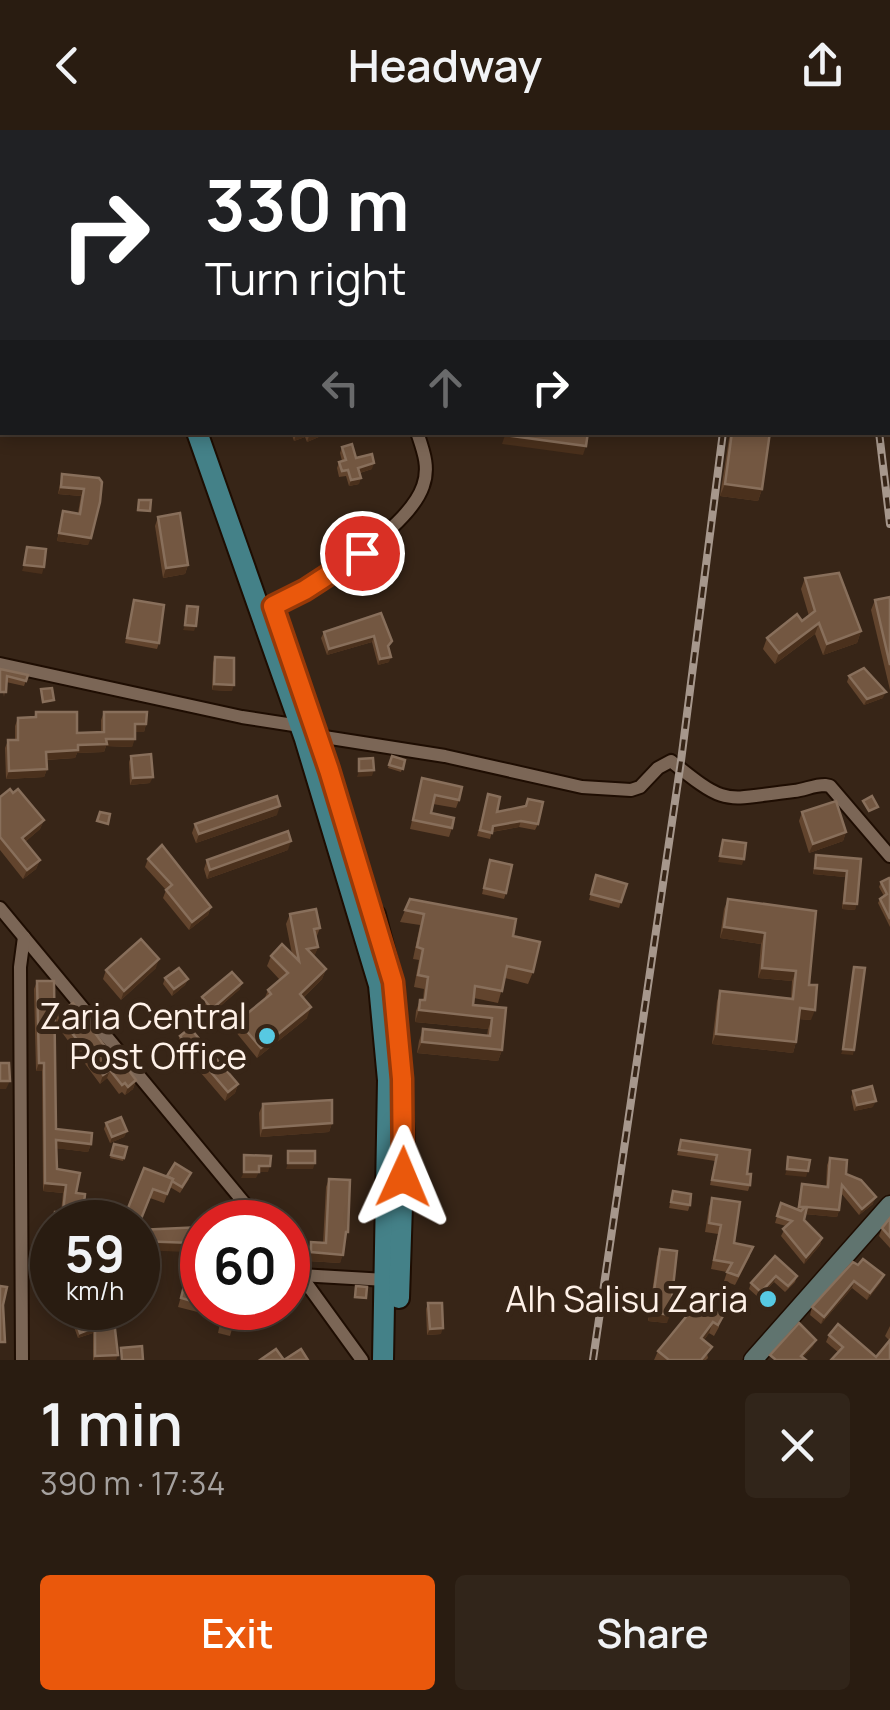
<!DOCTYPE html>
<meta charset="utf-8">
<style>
:root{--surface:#291c11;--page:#31251a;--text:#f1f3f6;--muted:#a5a19f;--line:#453a31;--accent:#ea580c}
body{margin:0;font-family:Manrope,sans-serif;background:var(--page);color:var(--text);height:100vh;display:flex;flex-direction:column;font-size:38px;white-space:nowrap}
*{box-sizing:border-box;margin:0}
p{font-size:32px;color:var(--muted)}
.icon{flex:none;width:55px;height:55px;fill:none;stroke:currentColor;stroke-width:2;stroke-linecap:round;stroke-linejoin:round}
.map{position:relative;height:1230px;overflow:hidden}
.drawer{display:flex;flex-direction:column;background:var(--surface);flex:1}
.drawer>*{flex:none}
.top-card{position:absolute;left:0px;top:0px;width:890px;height:305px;box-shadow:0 5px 15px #0003,0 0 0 2px var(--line);background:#202124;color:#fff;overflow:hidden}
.speed{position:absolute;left:30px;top:1070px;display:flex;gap:20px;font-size:50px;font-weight:700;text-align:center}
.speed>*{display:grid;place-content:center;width:130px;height:130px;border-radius:50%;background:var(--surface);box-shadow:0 5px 15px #0003,0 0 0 2px var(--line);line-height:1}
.speed small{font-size:25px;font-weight:400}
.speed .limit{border:15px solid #d22;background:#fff;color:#111}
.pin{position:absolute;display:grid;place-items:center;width:85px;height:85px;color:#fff;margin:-42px;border:5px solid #fff;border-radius:50%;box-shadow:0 2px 10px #0007}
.me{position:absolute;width:110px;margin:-55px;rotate:1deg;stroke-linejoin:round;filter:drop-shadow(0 0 8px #0008)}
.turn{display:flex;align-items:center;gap:35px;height:210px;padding:0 40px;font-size:45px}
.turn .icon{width:130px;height:130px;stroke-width:2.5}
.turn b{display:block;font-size:70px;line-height:85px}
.lanes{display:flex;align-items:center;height:95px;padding:0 40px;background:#0003;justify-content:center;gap:50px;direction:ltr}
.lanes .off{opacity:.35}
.round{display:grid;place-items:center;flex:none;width:105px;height:105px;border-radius:10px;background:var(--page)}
.overview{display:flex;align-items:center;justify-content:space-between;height:170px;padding:0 40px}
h1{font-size:60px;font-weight:600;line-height:75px}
.cta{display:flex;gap:20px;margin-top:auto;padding:20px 40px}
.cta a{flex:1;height:115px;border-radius:10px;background:var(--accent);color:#fff;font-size:40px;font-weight:600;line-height:115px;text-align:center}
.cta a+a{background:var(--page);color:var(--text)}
header{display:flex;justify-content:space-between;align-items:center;height:130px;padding:0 40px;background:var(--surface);font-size:45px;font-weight:600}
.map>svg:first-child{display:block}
</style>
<header><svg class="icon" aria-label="back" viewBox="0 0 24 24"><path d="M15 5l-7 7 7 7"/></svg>Headway<svg class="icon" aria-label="share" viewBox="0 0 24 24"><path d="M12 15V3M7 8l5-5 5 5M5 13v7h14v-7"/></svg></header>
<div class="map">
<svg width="890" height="1230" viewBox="0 0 890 1230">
<rect width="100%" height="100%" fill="#372517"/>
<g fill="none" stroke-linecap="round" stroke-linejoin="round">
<defs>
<g id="street">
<path d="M314,0L315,2"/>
<path d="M273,476C314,456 408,400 423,356C430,337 423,320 417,302"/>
<path d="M0,534L242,587L300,596"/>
<path d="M318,606L445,626L582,657L631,660L640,657L658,638L671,631C729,678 723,669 794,661C805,660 813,655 825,655L830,656L890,726"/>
<path d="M0,778L260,1092"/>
<path d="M288,1128L362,1230"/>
<path d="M300,1145L386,1150"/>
<path d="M22,1230L20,837L24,807"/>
</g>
<path id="secondary" d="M753,1230L890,1075"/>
<g id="primary">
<path d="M92,0L93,2"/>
<path d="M107,0L108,2"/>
<path d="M197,302L305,609L379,855L388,950L383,1230"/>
<path d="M375,785L394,859"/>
<path d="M399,1168L404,1013L400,927"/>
</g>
</defs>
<!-- street casing -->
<use href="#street" stroke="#1e0d02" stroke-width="16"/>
<!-- secondary casing -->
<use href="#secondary" stroke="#1e0d02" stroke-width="21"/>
<!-- primary casing -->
<use href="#primary" stroke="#1e0d02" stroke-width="24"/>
<!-- street -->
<use href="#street" stroke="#7b6656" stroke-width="12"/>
<!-- secondary -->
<use href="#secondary" stroke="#60746f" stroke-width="18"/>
<!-- primary -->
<use href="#primary" stroke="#448188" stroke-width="20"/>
<defs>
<g id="rail">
<path d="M705,2V0"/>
<path d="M770,2V0"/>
<path d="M888,172L890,189"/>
<path d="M879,302L890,394"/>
<path d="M593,1230L681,631L723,302"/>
</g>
</defs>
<!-- rail casing -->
<use href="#rail" stroke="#a6978c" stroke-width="8"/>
<!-- rail -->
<use href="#rail" stroke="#372517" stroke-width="4" stroke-dasharray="11" stroke-linecap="butt"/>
</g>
<!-- wall -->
<g fill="#62442d">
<path d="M291,302H323L321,306L307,312L305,307L294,311Z"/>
<path d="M730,302H770L762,359L758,371L720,366Z"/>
<path d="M342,317L372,339L360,343L359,354L349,356L346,346L339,347L337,338L339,332L342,331L340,323Z"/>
<path d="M62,344L99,348L88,415L57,411L63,381L78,383L81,366L58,364Z"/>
<path d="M158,387L188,435L185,444L163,448L155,396Z"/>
<path d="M805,448L861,501L857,513L823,525L815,504L775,534L763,519L767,508L802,491L809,486L801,459Z"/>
<path d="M890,467V560L871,480L875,470Z"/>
<path d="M134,470L159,513L157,519L125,513Z"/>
<path d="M381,483L389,518V532L378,535L372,512L327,525L321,508L324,502Z"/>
<path d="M215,527L232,561L212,560L213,533Z"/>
<path d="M0,539L28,545L24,556L6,552L4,567Z"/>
<path d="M849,546L883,568L864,575L847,552Z"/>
<path d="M36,582L77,603L101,602V590L104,582L146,594L144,602H135L132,617L106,616L104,622L77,623L75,628L47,630V639L44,647L6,649L5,618L8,610H15V596L18,588L34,587Z"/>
<path d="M131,626L150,653L130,655L129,632Z"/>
<path d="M392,626L405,630L401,642L388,638Z"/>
<path d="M422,648L459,670L456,678L433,674L431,683L452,698L449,707L410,699Z"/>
<path d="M488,664L497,682L527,675L538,694L535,700L519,697L492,702L490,709L477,706Z"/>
<path d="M0,667L44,690L40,699L25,712L40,730L36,739L23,749L0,720Z"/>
<path d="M802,682L846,702L843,711L809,723L799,691Z"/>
<path d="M277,685L196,713L192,703L195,694Z"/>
<path d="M288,720L207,749L204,739L207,730Z"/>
<path d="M816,725L861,729L855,780L842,779L845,747L813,744Z"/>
<path d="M148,729L211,777L208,785L189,800L163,768L166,760L145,737Z"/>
<path d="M490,730L506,763L504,769L482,764Z"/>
<path d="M596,745L627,754L619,778L589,770Z"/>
<path d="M890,749V797L878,773L880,769L884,766L879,757L881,752Z"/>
<path d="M410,769L513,806L533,842L528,854L505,848L498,873L474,868L473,875L506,878L502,920L498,931L417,923L419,911L423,899L487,906L488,899L415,892L416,881L420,870H423L424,859L414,857L419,830L413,829L420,795L400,792Z"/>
<path d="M728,769L816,781L809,855L811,890L799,889L796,912L793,923L712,914L717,871L720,861L791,868L792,851L758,848L761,814L720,808L724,779Z"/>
<path d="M290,784L320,798L316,808L318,817L314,826L326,839L322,849L303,868L307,888L257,928L235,901L238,891L264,870L268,860L280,850L267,836L271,826L292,824L286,794Z"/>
<path d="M156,838L121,870L103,849L106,840Z"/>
<path d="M165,848L188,849L185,855L172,866L163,854Z"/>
<path d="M37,851L56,999L91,1014L88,1022L56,1018L57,1039L76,1063L88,1092H52V1107H51L52,1090L55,1082H61L63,1063L43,1061L42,941H36L34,859Z"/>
<path d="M240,859L210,885L200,873L202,867Z"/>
<path d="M58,884L136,950L133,959L125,965L122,962L119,964L107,948L100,954L55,893Z"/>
<path d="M180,906L238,954L235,963L225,971L177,915Z"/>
<path d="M853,961L873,977L854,981L851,967Z"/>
<path d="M263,974L332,993L329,1002L260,1007L259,983Z"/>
<path d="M106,993L127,1001L124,1007L110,1013L104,999Z"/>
<path d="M681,1010L750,1020L747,1044L750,1055L748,1061L710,1055L715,1031L677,1025Z"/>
<path d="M114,1014L127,1017L123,1031L110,1028Z"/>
<path d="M830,1028L846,1044L873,1074L859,1085L841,1063L839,1080L837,1087L805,1084L804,1090L822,1108L820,1115L804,1134L781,1106L786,1096L775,1093L781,1073L797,1080L802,1054L826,1057L827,1035Z"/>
<path d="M144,1038L167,1046L189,1049L180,1063L170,1057L164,1073L150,1068L138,1098V1092H122Z"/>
<path d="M329,1049L345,1111L340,1133L308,1131V1120L311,1112L323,1113L326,1057Z"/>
<path d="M673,1061L690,1075L688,1081L669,1078Z"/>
<path d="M712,1068L734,1113L750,1126L735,1155L724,1151L727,1142L711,1139L718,1104L705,1102L709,1077Z"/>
<path d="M890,1088V1118L879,1106L882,1098Z"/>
<path d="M660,1119L667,1193L648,1191L657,1127Z"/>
<path d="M775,1126L797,1146L795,1152L785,1162L774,1152L759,1168L749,1159L751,1153Z"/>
<path d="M853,1132L881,1152L867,1170L852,1158L821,1194L810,1185L812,1177Z"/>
<path d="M184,1156L202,1161V1178H238L230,1206L218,1203L221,1188L178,1177Z"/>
<path d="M428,1173L441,1204L427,1205L426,1179Z"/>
<path d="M82,1178L116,1230H93V1203L78,1208L70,1186L72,1180Z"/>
<path d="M713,1180L719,1197L714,1206L709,1203L704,1210L708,1228L706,1230H654L658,1221Z"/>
<path d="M890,1196V1230L838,1222L826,1212L829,1205L876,1227L890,1211L885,1206Z"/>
</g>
<!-- shaded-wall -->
<g fill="#4a301c">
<path d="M297,302H307L305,307L294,311Z"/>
<path d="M323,302L321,306L307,312L310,303Z"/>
<path d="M505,305L586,316L583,325L502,314Z"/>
<path d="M374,333L372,339L356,344L358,338Z"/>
<path d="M361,348L359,354L349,356L351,350Z"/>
<path d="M725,354L762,359L758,371L720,366Z"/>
<path d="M61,357L84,359L81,366L58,364Z"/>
<path d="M59,403L91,408L88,415L57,411Z"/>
<path d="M24,435L44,437L42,444L22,441Z"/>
<path d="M188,435L185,444L163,448L166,438Z"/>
<path d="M819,493L815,504L775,534L779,523Z"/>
<path d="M185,495L196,496L194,501L183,500Z"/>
<path d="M861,501L857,513L823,525L827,514Z"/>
<path d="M374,506L372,512L327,525L329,519Z"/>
<path d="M391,527L389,532L378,535L380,529Z"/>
<path d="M214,554L234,555L232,561L212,560Z"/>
<path d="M886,562L883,568L864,575L867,569Z"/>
<path d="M135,594H146L144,602H132Z"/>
<path d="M106,609H135L132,617L106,616L104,622L77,623L75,628L43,630L46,622Z"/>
<path d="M47,639L44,647L6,649L9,641Z"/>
<path d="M374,640L372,646L357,647L359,641Z"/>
<path d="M153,647L150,653L130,655L133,648Z"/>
<path d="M280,676L277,685L196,713L199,704Z"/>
<path d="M44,690L40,699L19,717L22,708Z"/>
<path d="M521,691L519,697L491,702L493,696Z"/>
<path d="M846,702L843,711L809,723L813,714Z"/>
<path d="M291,711L288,720L207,749L210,740Z"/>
<path d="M720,726L744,729L742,735L718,732Z"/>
<path d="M40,730L36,739L23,749L27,740Z"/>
<path d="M815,738L847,741L845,747L813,744Z"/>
<path d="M844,773L857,774L855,780L842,779Z"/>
<path d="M211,777L208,785L189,800L192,792Z"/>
<path d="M724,797L765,803L761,814L720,808Z"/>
<path d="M318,817L314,827L307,819Z"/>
<path d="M159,829L156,838L121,870L124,861Z"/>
<path d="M762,838L796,841L792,851L758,848Z"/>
<path d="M326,839L322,849L296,874L300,864Z"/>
<path d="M188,849L185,855L172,866L174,859Z"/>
<path d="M242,853L240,859L210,885L212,879Z"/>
<path d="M311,877L307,888L257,928L261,918Z"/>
<path d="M800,878L815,880L811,890L796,889Z"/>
<path d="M419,880L492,888L488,899L415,892Z"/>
<path d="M716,904L796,912L793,923L712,914Z"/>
<path d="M422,912L502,920L498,931L417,923Z"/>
<path d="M843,919L854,920L853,925L841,924Z"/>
<path d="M39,933H44L42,941H36Z"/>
<path d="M110,940L107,948L100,954L103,945Z"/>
<path d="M136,950L133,959L125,965L128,957Z"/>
<path d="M0,951H10L6,959H0Z"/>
<path d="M238,954L235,963L225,971L228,962Z"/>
<path d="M876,971L873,977L854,981L857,975Z"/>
<path d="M332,993L329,1002L260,1007L263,998Z"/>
<path d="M127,1001L124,1007L110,1013L112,1007Z"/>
<path d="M56,1010L91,1014L88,1022L54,1018Z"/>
<path d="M288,1033H315L313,1039H286Z"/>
<path d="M259,1036H270L268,1042H259L256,1048H241L244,1042Z"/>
<path d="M787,1039L808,1041L806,1047L785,1045Z"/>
<path d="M45,1053L66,1055L63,1063L43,1061Z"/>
<path d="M876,1067L873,1074L859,1085L862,1079Z"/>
<path d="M807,1077L839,1080L837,1087L805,1084Z"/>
<path d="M202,1108V1117L190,1118L188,1122L138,1120V1111Z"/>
<path d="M822,1108L820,1115L804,1134L806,1127Z"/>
<path d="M311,1122L343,1125L340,1133L308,1131Z"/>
<path d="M884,1145L881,1152L867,1170L870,1163Z"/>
<path d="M776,1146L774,1152L759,1168L761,1162Z"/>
<path d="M854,1151L852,1158L821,1194L824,1187Z"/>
<path d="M152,1163L150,1169L138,1174V1168Z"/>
<path d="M651,1182L670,1185L667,1193L648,1191Z"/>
<path d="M713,1192L709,1203L697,1219L701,1208Z"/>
<path d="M95,1197L93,1203L78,1208L80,1203Z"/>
<path d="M443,1198L441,1204L427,1205L430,1199Z"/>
<path d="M816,1210L813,1217L801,1230V1226Z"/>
<path d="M118,1225L116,1230H94L95,1226Z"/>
</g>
<!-- building -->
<g fill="#735741" stroke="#886f5b" stroke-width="2.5">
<rect x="584" y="0" width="67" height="2"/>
<path d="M778,0H813L812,2H777Z"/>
<path d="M506,302H588L586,316L505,305Z"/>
<path d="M732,302H770L762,359L725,354Z"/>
<path d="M352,314L356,328L372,324L374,333L358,338L361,348L351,350L348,340L342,341L339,332L346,330L342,317Z"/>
<path d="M62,344L99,348L102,352L100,372L91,408L59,403L63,381L80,384L84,359L61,357Z"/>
<path d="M139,370H151L150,381L138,380Z"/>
<path d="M180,383L188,435L166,438L158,387Z"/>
<path d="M27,417L46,419L44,437L24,435Z"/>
<path d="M839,443L861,501L827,514L819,493L779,523L767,508L797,484L802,491L815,481L805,448Z"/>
<path d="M890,467V535L875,470Z"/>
<path d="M134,470L164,475L159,513L127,508Z"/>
<path d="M187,476L198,477L196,496L185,495Z"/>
<path d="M381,483L392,511L388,516L391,527L380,529L374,506L329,519L324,502Z"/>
<path d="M215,527L234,528V555L214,554Z"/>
<path d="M864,538L886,562L867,569L849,546Z"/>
<path d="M0,539L28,545L26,551L7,546L6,562H0Z"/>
<path d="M52,558L54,570L43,572L41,559Z"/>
<path d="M36,582H77V603L104,602V582H147L146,594H135V609H106L107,614L78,615V620L46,622L47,639L9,641L8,610H18V588L36,587Z"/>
<path d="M151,624L153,647L133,648L131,626Z"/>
<path d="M392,626L405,630L403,639L389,635Z"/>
<path d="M373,628L374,640L359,641V629Z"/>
<path d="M422,648L462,657L459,670L435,665L431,683L454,688L452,698L413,690Z"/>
<path d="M10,659L13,663L18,659L44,690L22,708L40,730L27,740L0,707V667Z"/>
<path d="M488,664L500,667L497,682L526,676L528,669L543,672L538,694L521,691L493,696L492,703L480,700Z"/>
<path d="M277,666L280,676L199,704L195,694Z"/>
<path d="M872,666L878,677L869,681L863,671Z"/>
<path d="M836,671L846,702L813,714L802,682Z"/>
<path d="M100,682L110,684L108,694L97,691Z"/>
<path d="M288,701L291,711L210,740L207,730Z"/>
<path d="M723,710L746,713L744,729L720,726Z"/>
<path d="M162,715L211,777L192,792L166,760L172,755L148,729Z"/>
<path d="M816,725L861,729L857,774L844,773L847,741L815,738Z"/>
<path d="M490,730L512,735L506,763L484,758Z"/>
<path d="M596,745L627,754L621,772L591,764Z"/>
<path d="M889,748L890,749V789L880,769L887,764L881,752Z"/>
<path d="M410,769L516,789L513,806L540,812L533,842L507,836L502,861L475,856L473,875L506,878L502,920L422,912L423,899L490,906L492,888L419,880L420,870H425L428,847L418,845L423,819L417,817L424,784L405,780Z"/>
<path d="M728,769L816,781L809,855H817L815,880L800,878L796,912L716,904L720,861L793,869L796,841L762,838L765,803L724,797Z"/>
<path d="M316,779L320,798L314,799L318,817L307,819L326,839L300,864L311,877L261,918L238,891L271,864L268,860L288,843L271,826L282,814L299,831L290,784Z"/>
<path d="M141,809L159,829L124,861L106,840Z"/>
<path d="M854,837L865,838L854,920L843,919Z"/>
<path d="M179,838L188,849L174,859L165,848Z"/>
<path d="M232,842L242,853L212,879L202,867Z"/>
<path d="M37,851H54L56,999L92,1003L91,1014L56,1010L57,1039L80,1043L76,1063L85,1064L83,1084H88V1092H54L55,1082H63L66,1055L45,1053L44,933H39Z"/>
<path d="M73,873L120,937L124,934L136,950L128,957L125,953L122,955L110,940L103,945L58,884Z"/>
<path d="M190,898L238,954L228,962L180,906Z"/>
<path d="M0,933H9L10,951H0Z"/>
<path d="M872,956L876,971L857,975L853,961Z"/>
<path d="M332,970V993L263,998V974Z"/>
<path d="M121,987L127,1001L112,1007L106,993Z"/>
<path d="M681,1010L750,1020L747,1044H751L750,1055L712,1050L717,1025L679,1020Z"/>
<path d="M114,1014L127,1017L124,1028L111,1025Z"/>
<rect x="288" y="1021" width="27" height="12"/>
<path d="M244,1025L271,1026L270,1036H259V1042H244Z"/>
<path d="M788,1027L810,1030L808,1041L787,1039Z"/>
<path d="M830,1028L847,1030L846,1044L861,1050L876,1067L862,1079L842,1055L839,1080L807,1077L804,1090L822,1108L806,1127L783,1099L792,1091L777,1086L781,1073L801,1081L805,1077H799L802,1054L828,1057Z"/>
<path d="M175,1033L191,1043L182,1057L172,1051L173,1049L167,1046Z"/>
<path d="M144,1038L173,1049L167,1064L153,1059L141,1089L126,1083Z"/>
<path d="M329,1049L350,1050L348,1102H346L343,1125L311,1122V1112L326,1113Z"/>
<path d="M673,1061L691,1064L690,1075L671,1072Z"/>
<path d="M712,1068L740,1072L734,1113L753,1117L738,1146L727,1142L732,1133L714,1130L721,1095L709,1093Z"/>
<path d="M102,1078L111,1080L110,1089L101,1088Z"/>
<path d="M890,1088V1107L882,1098Z"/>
<path d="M202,1097V1108L192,1109V1113L138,1111V1100Z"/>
<path d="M660,1119L677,1121L670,1185L651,1182Z"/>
<path d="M775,1126L797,1146L788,1156L776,1146L761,1162L751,1153Z"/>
<path d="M863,1129L884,1145L870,1163L854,1151L824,1187L812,1177L853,1132L858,1135Z"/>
<path d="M146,1148L152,1163L138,1168V1151Z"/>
<path d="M0,1156L7,1157L3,1175L5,1212H0Z"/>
<path d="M184,1156L202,1161V1174L181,1168Z"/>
<path d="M356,1156L367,1157L366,1168L355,1167Z"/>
<path d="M428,1173H442L443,1198L430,1199Z"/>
<path d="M694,1177L713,1180L723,1186L718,1195L713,1192L701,1208L712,1217L701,1230H669L658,1221Z"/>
<path d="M82,1178H107L115,1199L118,1225L95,1226V1197L80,1203L72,1180Z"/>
<path d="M217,1178H238L233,1197L221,1194L224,1179Z"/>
<path d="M799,1193L816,1210L801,1226L806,1230H776L770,1225Z"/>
<path d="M838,1194L876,1227L890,1210V1230H831L843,1217L829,1205Z"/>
<path d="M142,1216L143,1230H122L121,1218Z"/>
<path d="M276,1219L284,1230H260Z"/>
<path d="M301,1219L308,1230H284Z"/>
</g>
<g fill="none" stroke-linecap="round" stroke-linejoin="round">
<defs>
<path id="route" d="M362,423L305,460L273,476L329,640L393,852L402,949L403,1047"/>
</defs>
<!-- route casing -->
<use href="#route" stroke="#983908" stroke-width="25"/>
<!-- route -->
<use href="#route" stroke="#ea580c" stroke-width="18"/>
</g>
<!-- markers -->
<g fill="#57c9e2" stroke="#372517" stroke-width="4">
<circle cx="267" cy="906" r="10"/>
<circle cx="768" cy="1169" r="10"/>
</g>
<g text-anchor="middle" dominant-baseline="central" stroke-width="10" stroke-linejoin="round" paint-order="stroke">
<!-- poi labels -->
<g font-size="35" fill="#fef1e8" stroke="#372517" text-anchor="end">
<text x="247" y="886">Zaria Central<tspan x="247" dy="40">Post Office</tspan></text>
<text x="748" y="1169">Alh Salisu Zaria</text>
</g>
</g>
</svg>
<div class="speed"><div>59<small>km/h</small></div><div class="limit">60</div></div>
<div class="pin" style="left:362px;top:423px;background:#d93025"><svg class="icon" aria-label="arrive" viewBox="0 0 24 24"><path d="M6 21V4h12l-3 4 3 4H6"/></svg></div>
<svg class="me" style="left:403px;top:1047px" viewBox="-20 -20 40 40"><path d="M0-17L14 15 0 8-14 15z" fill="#ea580c" stroke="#fff" stroke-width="4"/></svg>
<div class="top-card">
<div class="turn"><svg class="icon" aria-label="right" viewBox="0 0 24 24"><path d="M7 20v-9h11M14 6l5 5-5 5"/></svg><div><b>330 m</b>Turn right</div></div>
<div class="lanes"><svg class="icon off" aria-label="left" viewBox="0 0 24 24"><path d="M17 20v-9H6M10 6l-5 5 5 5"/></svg><svg class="icon off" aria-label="ahead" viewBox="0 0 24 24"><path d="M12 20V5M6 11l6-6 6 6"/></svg><svg class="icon" aria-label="right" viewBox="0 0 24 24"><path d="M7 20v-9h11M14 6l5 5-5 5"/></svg></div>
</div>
</div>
<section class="drawer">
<div class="overview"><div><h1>1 min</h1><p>390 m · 17:34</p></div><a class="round"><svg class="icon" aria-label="close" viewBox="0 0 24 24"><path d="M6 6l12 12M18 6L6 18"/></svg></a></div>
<div class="cta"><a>Exit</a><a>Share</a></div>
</section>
